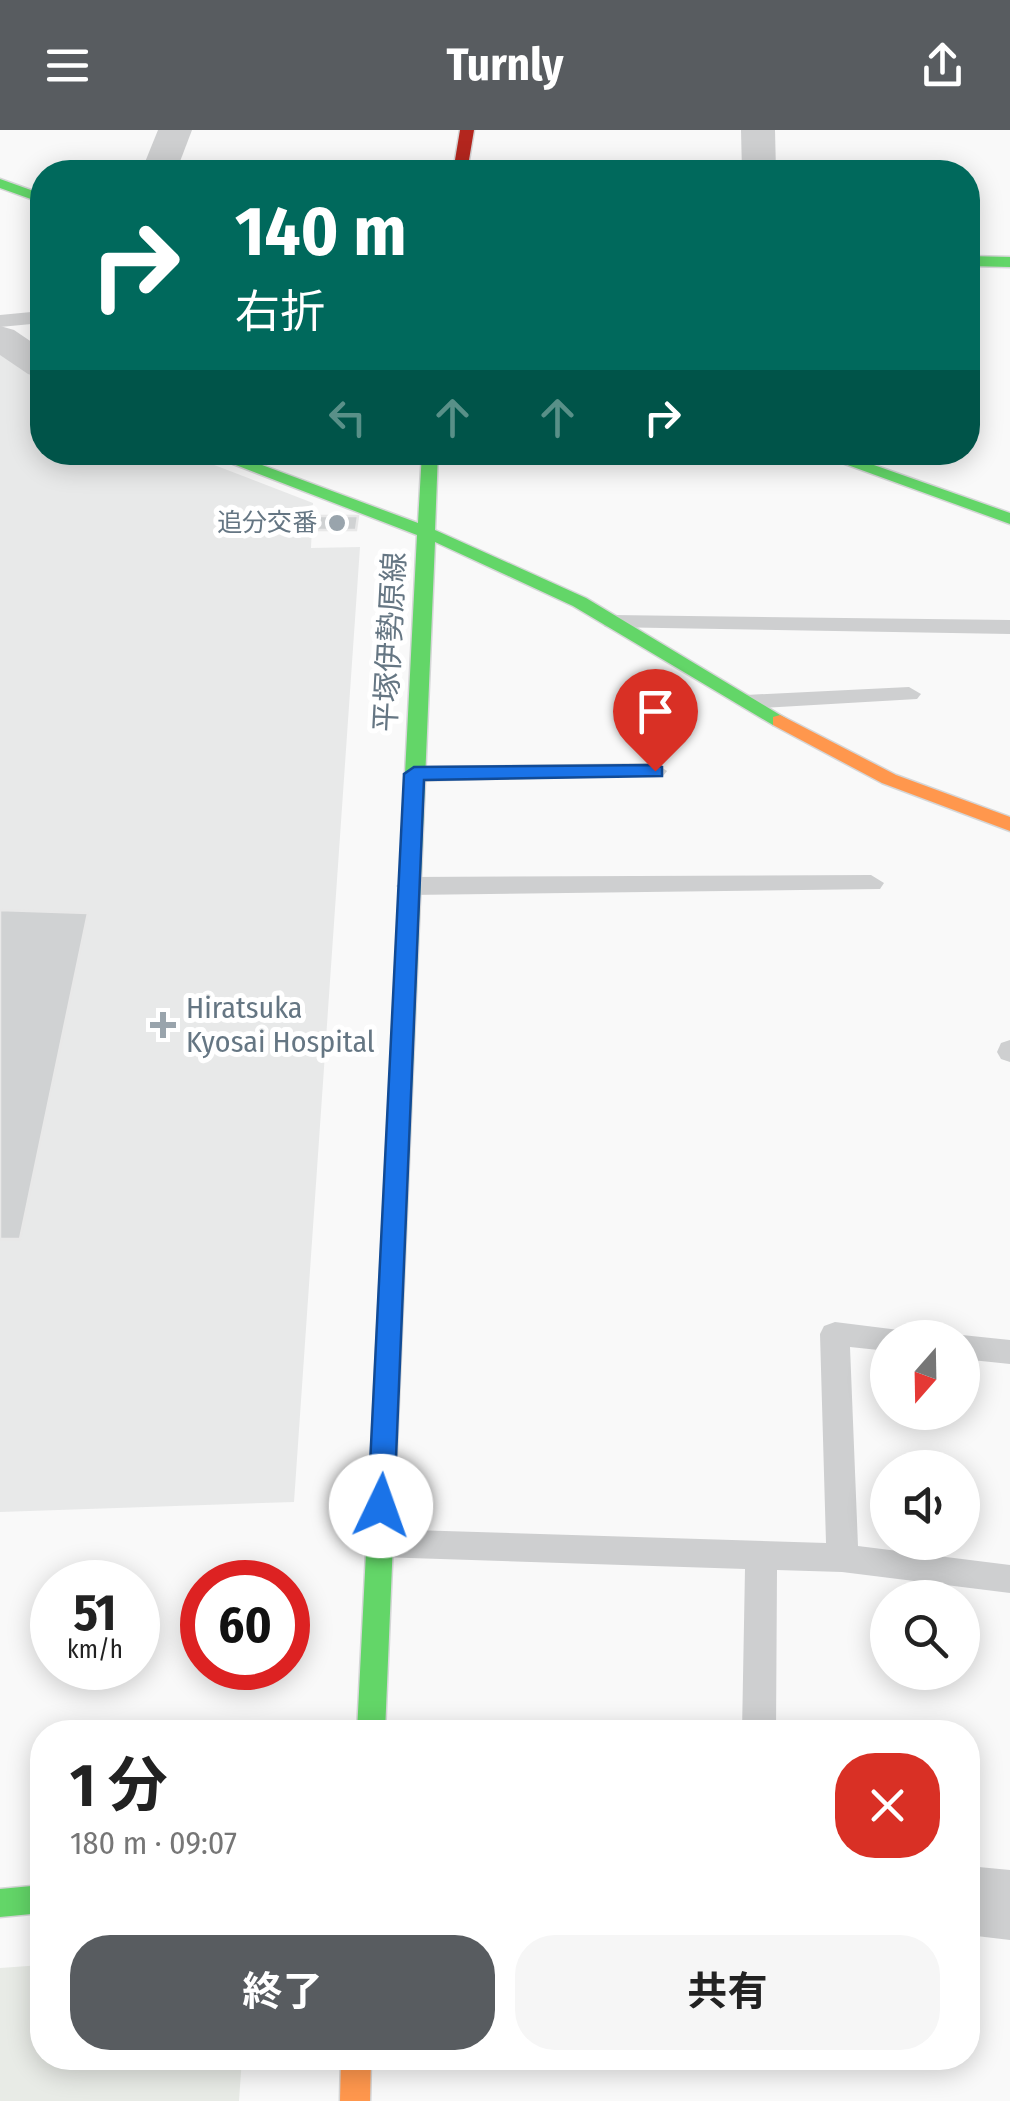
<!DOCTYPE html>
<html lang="ja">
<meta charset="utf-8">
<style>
:root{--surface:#fff;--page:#f6f6f6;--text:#222;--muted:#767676;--accent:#585c60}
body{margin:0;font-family:"Fira Sans Condensed","Noto Sans JP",sans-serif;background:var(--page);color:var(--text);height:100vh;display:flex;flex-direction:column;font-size:38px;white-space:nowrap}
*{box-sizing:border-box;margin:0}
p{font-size:32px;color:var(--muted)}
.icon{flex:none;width:55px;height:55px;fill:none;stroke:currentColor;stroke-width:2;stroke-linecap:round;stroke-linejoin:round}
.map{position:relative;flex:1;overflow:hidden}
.side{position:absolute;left:30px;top:1590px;width:950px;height:350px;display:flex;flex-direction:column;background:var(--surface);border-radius:40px;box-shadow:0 5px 25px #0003}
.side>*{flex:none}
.top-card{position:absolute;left:30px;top:30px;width:950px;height:305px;border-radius:40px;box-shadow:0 5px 25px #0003;background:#00695c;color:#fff;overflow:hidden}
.needle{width:65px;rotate:200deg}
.tools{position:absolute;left:870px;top:1190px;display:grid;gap:20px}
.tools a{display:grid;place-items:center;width:110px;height:110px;border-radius:50%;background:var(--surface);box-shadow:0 5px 25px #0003;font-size:50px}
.speed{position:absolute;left:30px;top:1430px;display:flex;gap:20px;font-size:50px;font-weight:700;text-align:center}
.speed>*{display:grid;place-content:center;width:130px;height:130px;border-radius:50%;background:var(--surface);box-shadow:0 5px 25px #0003;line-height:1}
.speed small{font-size:25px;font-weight:400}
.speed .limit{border:15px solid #d22;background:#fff;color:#111}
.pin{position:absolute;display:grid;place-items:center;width:85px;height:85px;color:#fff;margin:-102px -42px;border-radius:50% 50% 50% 0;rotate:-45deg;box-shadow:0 0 10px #0007}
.pin .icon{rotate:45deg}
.me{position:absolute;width:110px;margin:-55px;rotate:3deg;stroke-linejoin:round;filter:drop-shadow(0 0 8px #0008)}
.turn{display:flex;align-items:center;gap:35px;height:210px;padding:0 40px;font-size:45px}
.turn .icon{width:130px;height:130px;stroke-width:2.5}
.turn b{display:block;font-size:70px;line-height:85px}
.lanes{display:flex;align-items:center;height:95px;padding:0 40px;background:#0003;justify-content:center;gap:50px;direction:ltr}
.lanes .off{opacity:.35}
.round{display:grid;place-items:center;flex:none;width:105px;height:105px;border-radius:40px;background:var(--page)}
.headline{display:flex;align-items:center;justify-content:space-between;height:170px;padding:0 40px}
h1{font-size:60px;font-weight:700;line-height:75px}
.primary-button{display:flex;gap:20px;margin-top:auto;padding:20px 40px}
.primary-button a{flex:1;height:115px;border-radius:40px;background:var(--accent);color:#fff;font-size:40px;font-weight:700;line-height:115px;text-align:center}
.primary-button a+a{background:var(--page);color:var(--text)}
header{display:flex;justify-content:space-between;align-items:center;height:130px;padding:0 40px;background:var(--accent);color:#fff;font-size:45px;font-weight:700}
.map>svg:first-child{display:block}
</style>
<header><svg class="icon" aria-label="menu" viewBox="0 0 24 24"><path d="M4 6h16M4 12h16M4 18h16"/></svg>Turnly<svg class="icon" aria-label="share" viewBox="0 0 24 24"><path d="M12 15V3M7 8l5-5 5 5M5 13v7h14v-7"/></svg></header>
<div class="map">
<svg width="1010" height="1971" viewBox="0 0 1010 1971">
<rect width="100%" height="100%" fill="#f9f9f9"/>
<!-- built -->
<path fill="#e8e9e9" d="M0,221L42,247V322L183,323L313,373L311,418L360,417L294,1372L0,1382Z"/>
<!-- green -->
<path fill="#e8ebe6" d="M42,1835V1928H242L239,1971H0V1838Z"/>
<!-- building -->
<g fill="#d0d2d3" stroke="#e8e8e8" stroke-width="2.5">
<path d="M318,386H358L356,400H316Z"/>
<path d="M0,780L88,783L20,1109H0Z"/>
</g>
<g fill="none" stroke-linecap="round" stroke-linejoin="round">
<defs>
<g id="fast">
<path d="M0,49L42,64V73L0,58Z"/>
<path d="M968,126L1010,127V137L968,136Z"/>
<path d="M202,322H227L418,393L422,322H438L435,400L586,468L790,591L787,595H773L573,476L435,412L385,1602H357L417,405Z"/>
<path d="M812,322H837L1010,383V394Z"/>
<path d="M42,1755V1783L0,1787V1759Z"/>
</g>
<g id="slow">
<path d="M780,585L896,645L1010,687V701L882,653L773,595V587Z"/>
<path d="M341,1928H371L370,1971H340Z"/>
</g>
<path id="jam" d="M460,0H474L467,42H453Z"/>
</defs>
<!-- fast casing -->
<use href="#fast" stroke="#d5d6d7" stroke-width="3"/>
<!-- slow casing -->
<use href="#slow" stroke="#d5d6d7" stroke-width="3"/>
<!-- jam casing -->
<use href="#jam" stroke="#d5d6d7" stroke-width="3"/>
<!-- lane -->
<g fill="#cecfd0" fill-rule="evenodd">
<path d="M42,181V193L0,197V185Z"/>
<path d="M613,485L1010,490V504L605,497L602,492L605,487Z"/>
<path d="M909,557L921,564L917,569L746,579L734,572L746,565Z"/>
<path d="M655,633L667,641L663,646L414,652L402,644L414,636Z"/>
<path d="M871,745L884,753L880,759L409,765L396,756L409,747Z"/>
<path d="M1010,910V932L1001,929L997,922L1001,913Z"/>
<path d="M835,1192L899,1200L902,1208H888V1221L850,1217L858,1416L1010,1435V1463L842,1442L777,1440L776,1602H742L745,1439L379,1427L368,1423L363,1413L368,1403L379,1399L826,1413L820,1204L824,1196Z"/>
<path d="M962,1205L1010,1210V1234L962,1229V1208H954Z"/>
</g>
<!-- street -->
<g fill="#cecfd0" fill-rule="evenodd">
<path d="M158,0H192L176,42H141Z"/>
<path d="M741,0H775L776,42H742Z"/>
<path d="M0,196L14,200L42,219V248L28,244L0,225Z"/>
<path d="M968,1736L1010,1740V1810L968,1805Z"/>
</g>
<!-- fast -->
<use href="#fast" fill="#63d668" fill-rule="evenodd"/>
<!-- slow -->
<use href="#slow" fill="#ff974d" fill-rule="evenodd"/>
<!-- jam -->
<use href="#jam" fill="#b3261e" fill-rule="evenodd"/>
</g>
<!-- route -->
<path fill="#1a73e8" stroke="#114b97" stroke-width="2.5" d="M655,635L662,637V646L424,650L394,1376L390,1384L381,1387L372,1384L368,1376L404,644L414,637Z"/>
<!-- markers -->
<g fill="#99a4ac" stroke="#fff" stroke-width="4">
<circle cx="337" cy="393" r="10"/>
<path d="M158 880h10v10h10v10h-10v10h-10v-10h-10v-10h10z"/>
</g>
<g text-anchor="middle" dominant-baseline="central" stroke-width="10" stroke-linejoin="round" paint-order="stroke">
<!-- far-poi labels -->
<g font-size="25" fill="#657683" stroke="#fff" text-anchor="end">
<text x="317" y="393">追分交番</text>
</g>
<!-- street labels -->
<g font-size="30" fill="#657683" stroke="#fff">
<text transform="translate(390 512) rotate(-87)">平塚伊勢原線</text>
</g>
<!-- poi labels -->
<g font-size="30" fill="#657683" stroke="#fff" text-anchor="start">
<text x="186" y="878">Hiratsuka<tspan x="186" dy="34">Kyosai Hospital</tspan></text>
</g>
</g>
</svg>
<div class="tools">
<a><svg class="needle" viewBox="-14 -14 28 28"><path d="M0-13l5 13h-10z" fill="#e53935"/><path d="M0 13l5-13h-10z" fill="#767676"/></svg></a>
<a><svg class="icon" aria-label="sound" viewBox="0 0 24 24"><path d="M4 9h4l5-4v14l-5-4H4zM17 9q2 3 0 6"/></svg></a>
<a><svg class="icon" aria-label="search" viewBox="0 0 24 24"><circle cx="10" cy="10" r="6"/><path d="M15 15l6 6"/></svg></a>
</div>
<div class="speed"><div>51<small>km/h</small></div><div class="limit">60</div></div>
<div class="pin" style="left:655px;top:641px;background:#d93025"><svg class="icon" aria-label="arrive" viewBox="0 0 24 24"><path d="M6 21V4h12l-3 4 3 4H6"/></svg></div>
<svg class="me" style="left:381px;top:1376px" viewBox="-20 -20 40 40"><circle r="19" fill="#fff"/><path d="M0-13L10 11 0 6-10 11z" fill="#1a73e8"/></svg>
<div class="top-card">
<div class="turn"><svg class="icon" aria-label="right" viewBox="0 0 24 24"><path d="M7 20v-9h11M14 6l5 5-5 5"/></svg><div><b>140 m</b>右折</div></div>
<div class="lanes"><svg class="icon off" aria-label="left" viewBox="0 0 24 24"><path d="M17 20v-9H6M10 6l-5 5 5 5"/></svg><svg class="icon off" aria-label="ahead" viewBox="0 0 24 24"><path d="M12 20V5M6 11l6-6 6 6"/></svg><svg class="icon off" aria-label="ahead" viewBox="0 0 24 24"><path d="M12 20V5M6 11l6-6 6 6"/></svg><svg class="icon" aria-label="right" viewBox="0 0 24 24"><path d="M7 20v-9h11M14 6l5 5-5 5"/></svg></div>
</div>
<section class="side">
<div class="headline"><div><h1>1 分</h1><p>180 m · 09:07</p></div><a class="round" style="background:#d93025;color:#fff"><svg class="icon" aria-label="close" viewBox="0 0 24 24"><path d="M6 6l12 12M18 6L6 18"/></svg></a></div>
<div class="primary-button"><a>終了</a><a>共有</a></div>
</section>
</div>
